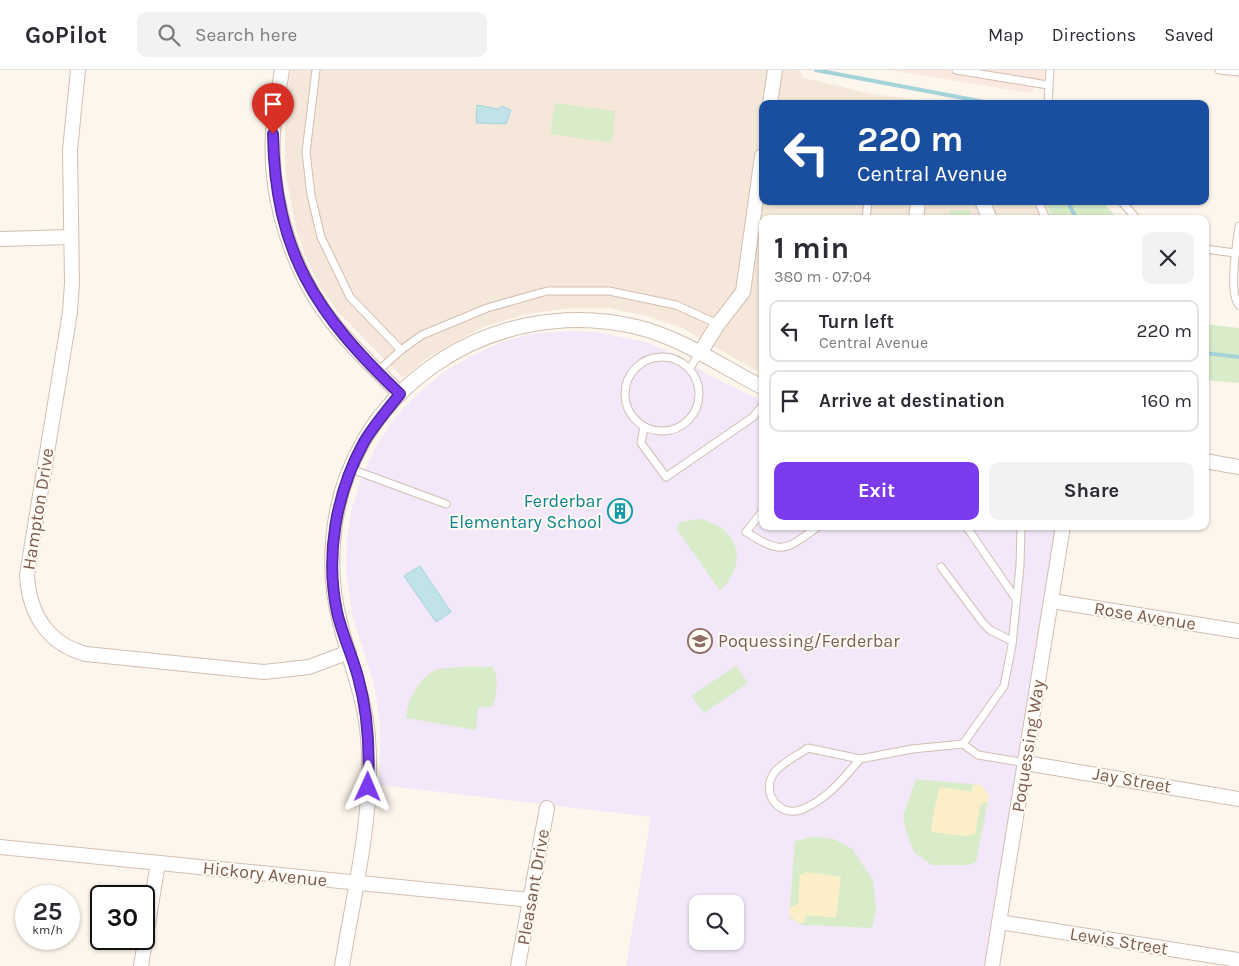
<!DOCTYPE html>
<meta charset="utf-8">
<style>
:root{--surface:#fff;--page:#f2f2f3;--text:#2b2b33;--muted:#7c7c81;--line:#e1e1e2;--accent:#7c3aed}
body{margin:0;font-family:Karla,sans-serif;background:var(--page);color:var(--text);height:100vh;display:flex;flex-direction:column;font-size:19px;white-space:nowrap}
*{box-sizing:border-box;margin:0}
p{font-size:16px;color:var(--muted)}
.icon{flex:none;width:28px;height:28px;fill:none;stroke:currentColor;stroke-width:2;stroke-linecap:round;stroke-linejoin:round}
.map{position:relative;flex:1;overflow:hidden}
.panel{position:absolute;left:759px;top:145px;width:450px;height:315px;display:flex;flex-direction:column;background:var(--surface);border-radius:10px;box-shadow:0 1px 4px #0004}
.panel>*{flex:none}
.hud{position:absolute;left:759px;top:30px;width:450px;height:105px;border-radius:10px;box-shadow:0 1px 4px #0004;background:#1a4fa0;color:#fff;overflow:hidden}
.tools{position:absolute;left:689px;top:825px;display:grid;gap:10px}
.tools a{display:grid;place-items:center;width:55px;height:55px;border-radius:10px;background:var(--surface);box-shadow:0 1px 4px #0004;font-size:25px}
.speed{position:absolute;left:15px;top:815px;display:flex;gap:10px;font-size:25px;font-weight:700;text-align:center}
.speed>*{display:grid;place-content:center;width:65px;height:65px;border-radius:50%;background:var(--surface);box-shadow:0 1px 4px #0004;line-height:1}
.speed small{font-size:12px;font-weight:400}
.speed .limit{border:2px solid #111;border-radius:8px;background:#fff;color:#111}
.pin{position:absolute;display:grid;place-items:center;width:42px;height:42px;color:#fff;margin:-51px -21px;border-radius:50% 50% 50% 0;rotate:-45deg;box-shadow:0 0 5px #0007}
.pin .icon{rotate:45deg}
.me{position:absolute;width:55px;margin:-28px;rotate:1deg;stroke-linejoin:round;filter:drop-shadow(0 0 4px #0008)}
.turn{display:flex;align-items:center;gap:18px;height:105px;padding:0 15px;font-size:22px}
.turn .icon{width:65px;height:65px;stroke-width:2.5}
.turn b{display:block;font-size:35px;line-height:42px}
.round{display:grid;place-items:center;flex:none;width:52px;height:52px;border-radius:10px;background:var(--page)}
.head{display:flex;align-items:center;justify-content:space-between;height:85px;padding:0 15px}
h1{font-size:30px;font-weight:700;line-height:38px}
.cta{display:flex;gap:10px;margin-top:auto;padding:10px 15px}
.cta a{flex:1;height:58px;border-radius:10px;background:var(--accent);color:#fff;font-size:20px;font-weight:700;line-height:58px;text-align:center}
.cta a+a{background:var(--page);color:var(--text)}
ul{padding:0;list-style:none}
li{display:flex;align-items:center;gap:15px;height:62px;margin:0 10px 8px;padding:0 5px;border:2px solid var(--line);border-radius:10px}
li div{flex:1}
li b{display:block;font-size:19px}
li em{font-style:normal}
header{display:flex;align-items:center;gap:30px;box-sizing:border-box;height:70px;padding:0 25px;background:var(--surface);border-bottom:1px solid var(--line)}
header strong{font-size:24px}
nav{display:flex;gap:28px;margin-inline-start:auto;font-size:18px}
.search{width:350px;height:45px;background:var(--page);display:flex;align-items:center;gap:12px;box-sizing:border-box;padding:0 18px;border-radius:10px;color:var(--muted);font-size:19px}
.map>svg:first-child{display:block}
</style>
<header>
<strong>GoPilot</strong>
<div class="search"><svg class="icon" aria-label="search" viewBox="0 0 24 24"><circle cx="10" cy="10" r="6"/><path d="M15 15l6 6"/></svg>Search here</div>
<nav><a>Map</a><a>Directions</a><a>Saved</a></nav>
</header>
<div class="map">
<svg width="1239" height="896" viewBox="0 0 1239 896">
<rect width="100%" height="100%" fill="#fdf6ec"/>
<!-- residential -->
<path fill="#f5e8da" d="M291,0H799L804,8L872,24L949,34H762V131H1045L1053,149H762V304L682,258L643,245L609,238H572L526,244L483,257L430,286L403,308L337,241L319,215L304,183L295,155L285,99V43Z"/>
<!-- commercial -->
<path fill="#fde8e0" d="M891,0H1050L1030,23Z"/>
<!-- education -->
<path fill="#f3e8fa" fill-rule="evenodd" d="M564,261L597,262L646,272L675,284L709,305L762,331V456H1058L987,896H626L651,747L380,715V653L374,614L353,548L346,501L347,469L352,438L362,406L376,376L394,349L410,331L441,304L469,287L499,273L531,264ZM698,834H735V871H698Z"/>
<!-- green -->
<g fill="#d8ecc9">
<path d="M555,33L615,41L612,73L550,64Z"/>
<path d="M1045,131H1102L1118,149H1053Z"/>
<rect x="950" y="140" width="21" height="9"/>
<path d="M1205,254L1239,258V313L1205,310Z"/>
<path d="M699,449C739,457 749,492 720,521L676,458L681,452Z"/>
<path d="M474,596L481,597L492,596C499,605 497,626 493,636L478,638L476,660L406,648C407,632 417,611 432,602C439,597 465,597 474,596Z"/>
<path d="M736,596L748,613L704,643L691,626Z"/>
<path d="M916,709L981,715L989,726L976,792L969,795H932L914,782L906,762L903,746Z"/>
<path d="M813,767L834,769L852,779L873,810L876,841L872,858L803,855L789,848L795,771Z"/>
</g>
<!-- sand -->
<g fill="#fcefc7">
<path d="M972,715H981L989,726L988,733H981L975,764L964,766L932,762L931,757L939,717L972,722Z"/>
<path d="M807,802L841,807L836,848L806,845L804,853L796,852L789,844L790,838L798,834L800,805Z"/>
</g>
<!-- water -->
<g fill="#bfe3e8" stroke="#a5d3da">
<path d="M477,35L498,39L502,36L511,40L506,54L476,53Z"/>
<path d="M420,496L451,542L436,552L404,506Z"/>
</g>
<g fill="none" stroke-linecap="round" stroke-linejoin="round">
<!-- stream -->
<g stroke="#a5d3da" stroke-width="4">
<path d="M816,0L995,34"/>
<path d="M1067,131L1077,149"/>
<path d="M1205,283L1239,287"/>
</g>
<defs>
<g id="lane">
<path d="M316,0L306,82L311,125L321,167L350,227L401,280"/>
<path d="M956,0L1048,15"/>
<path d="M1219,0L1239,2"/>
<path d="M1048,34L1050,0"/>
<path d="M1038,131L1046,149"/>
<path d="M1121,131L1137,149"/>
<path d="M866,149L868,131"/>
<path d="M1239,156C1237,171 1228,224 1239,235"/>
<path d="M1205,179L1235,183"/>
<circle cx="662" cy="324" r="37"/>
<path d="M689,299L700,283"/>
<path d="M377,302L401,280L422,265L487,238L547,221H609L676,235L718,254"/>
<path d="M644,357L641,373L666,407L753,347L762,336"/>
<path d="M351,399L446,434"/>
<path d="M762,442L746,462C783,485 784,481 819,456"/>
<path d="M966,456L1016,529"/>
<path d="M1021,456L1020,496L1012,575L1004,616L963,674L978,685L1026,693"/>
<path d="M941,497L983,553L990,560L1012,571"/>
<path d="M860,689C844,708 827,729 803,739C780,749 760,723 774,703C781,693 798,685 808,678L860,689L912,679L963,674"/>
</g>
<g id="street">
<path d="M78,0L70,80L72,213L70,242L27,505C29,544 48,574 86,584L264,602L309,597L349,582"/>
<path d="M282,0C279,21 274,43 273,64C269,131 294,207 337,258C356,281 379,303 400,324"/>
<path d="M770,34L775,0"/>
<path d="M982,131L990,149"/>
<path d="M916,149L918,131"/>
<path d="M0,169L71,167"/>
<path d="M700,283L718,254L743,222L762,86"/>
<path d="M1205,391L1239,397"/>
<path d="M1052,531L1239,561"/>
<path d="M1026,693L1239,729"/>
<path d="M0,777L530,830"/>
<path d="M999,852L1239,890"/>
<path d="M141,896L158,793"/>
<path d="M342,896C354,822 374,744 368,668C365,626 349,592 340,552C333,526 331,499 333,473C342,321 493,222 637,257C682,268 721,296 762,317"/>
<path d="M518,896L547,738"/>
<path d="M992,896L1063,456"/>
</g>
</defs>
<!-- lane casing -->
<use href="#lane" stroke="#d1beb0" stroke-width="9"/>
<!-- street casing -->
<use href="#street" stroke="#d1beb0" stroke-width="16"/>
<!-- lane -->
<use href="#lane" stroke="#fff" stroke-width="7"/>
<!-- street -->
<use href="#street" stroke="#fff" stroke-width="14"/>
</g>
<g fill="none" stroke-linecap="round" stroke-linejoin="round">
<defs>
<path id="route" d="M273,64C275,183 316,244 400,324C388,339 374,355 364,372C336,423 325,485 337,542C342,564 352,585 358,607C368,643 370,680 368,717"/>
</defs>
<!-- route casing -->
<use href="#route" stroke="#51269a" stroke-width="12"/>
<!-- route -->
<use href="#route" stroke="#7c3aed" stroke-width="9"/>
</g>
<!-- icons -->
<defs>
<symbol id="building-ring" viewBox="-11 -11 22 22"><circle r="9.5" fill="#fffaf3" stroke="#0f9aa8" stroke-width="1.5"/><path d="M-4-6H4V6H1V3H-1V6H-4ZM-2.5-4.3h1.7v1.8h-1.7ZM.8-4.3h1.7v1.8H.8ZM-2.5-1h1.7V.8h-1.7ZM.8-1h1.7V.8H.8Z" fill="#0f9aa8"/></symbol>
<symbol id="school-ring" viewBox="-11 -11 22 22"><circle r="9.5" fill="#fffaf3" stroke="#8d6e63" stroke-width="1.5"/><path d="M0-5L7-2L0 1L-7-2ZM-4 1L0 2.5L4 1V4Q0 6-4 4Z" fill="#8d6e63"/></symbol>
</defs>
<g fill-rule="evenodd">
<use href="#building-ring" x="606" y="427" width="28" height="28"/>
<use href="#school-ring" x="686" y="557" width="28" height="28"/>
</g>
<g text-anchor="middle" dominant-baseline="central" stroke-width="4" stroke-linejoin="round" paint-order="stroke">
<!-- culture labels -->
<g font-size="18" fill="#0d838f" stroke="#fffaf3" text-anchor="end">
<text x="602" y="431">Ferderbar<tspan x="602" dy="21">Elementary School</tspan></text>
</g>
<!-- street labels -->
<g font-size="18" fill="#7a5c4d" stroke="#fffaf3">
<text transform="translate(38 439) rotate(-81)">Hampton Drive</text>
<text transform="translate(1145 546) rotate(9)">Rose Avenue</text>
<text transform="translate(1028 676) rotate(-81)">Poquessing Way</text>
<text transform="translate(1132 710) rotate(10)">Jay Street</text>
<text transform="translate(265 804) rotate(6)">Hickory Avenue</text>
<text transform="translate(533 817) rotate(-80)">Pleasant Drive</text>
<text transform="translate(1119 871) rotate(9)">Lewis Street</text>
</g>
<!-- education labels -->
<g font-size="18" fill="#785e54" stroke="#fffaf3" text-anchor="start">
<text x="718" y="571">Poquessing/Ferderbar</text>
</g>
</g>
</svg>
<div class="tools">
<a><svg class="icon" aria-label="search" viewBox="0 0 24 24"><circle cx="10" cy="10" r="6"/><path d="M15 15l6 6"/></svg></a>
</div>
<div class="speed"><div>25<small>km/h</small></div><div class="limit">30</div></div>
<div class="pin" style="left:273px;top:64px;background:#d93025"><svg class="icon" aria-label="arrive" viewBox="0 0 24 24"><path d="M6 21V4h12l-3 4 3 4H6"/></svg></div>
<svg class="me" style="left:368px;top:717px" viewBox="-20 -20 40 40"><path d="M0-17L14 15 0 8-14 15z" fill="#7c3aed" stroke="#fff" stroke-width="4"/></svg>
<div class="hud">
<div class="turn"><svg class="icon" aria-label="left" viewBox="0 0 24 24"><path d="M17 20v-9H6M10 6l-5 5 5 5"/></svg><div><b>220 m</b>Central Avenue</div></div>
</div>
<section class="panel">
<div class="head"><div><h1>1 min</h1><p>380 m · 07:04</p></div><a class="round"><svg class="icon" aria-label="close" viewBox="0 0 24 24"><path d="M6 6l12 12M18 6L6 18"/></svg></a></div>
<ul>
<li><svg class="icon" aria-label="left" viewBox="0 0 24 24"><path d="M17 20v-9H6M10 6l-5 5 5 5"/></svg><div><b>Turn left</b><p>Central Avenue</p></div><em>220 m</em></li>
<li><svg class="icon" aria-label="arrive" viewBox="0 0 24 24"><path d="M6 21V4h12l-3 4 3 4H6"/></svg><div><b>Arrive at destination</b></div><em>160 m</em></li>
</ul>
<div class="cta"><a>Exit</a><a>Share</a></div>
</section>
</div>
